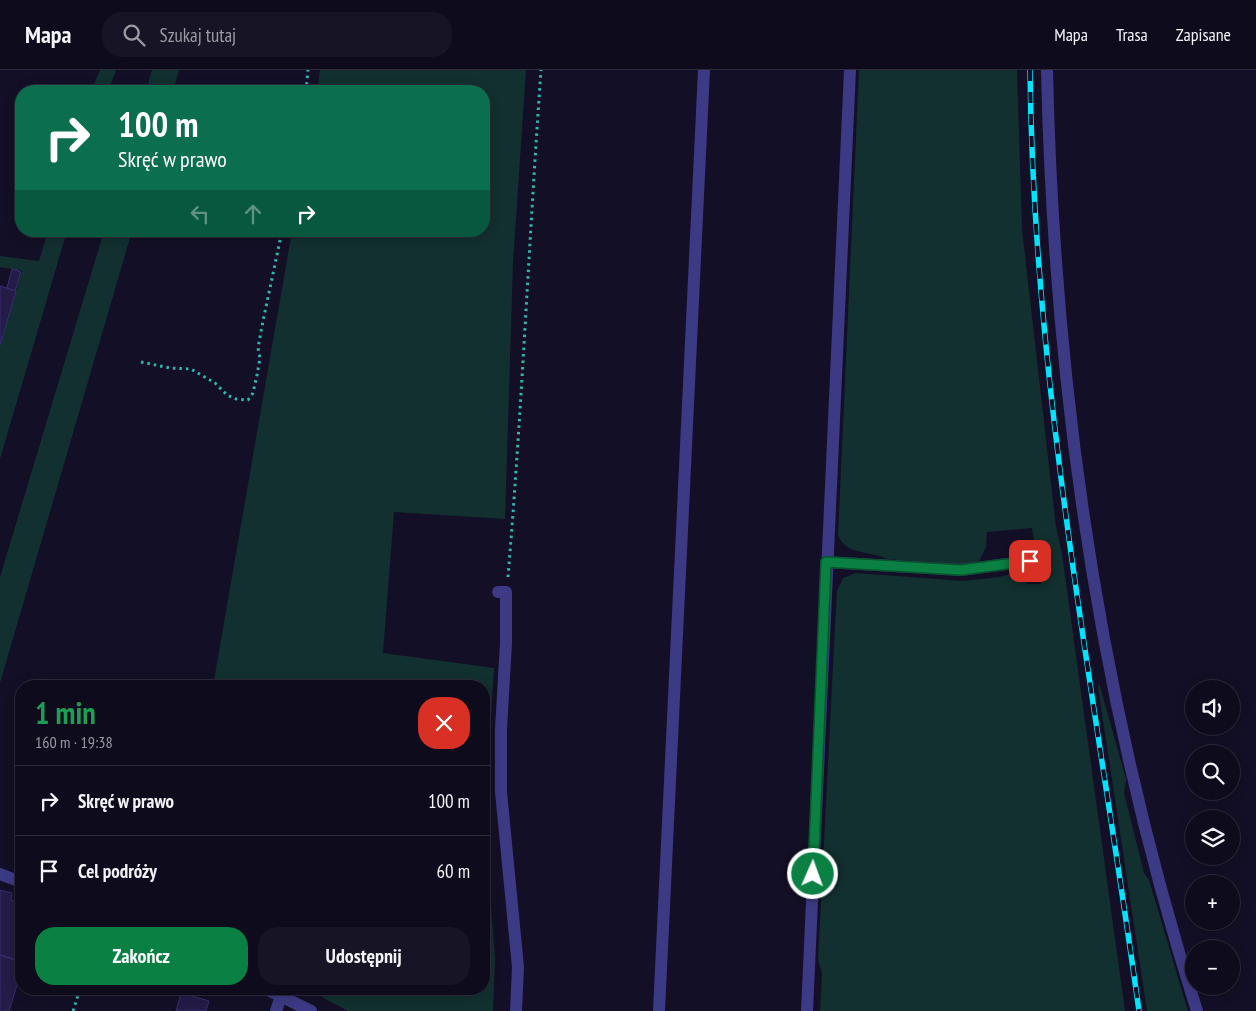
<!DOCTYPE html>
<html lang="pl">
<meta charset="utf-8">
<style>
:root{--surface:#0e0b1c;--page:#171425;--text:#f1f3f6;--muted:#9b9ba3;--line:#2e2b3b;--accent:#0b8043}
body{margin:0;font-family:"PT Sans Narrow",sans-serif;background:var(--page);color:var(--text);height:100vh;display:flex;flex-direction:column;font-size:19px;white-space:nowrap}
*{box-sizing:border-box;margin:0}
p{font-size:16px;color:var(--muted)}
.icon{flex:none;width:28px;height:28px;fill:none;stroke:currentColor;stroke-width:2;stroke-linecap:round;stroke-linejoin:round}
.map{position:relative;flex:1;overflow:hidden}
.drawer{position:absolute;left:15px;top:610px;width:475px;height:315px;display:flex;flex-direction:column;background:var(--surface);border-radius:20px;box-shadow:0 2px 12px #0003,0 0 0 1px var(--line)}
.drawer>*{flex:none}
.guide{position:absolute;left:15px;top:15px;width:475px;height:152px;border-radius:20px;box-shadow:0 2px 12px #0003,0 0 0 1px var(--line);background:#0b6e4f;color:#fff;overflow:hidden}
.tools{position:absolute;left:1185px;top:610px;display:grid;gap:10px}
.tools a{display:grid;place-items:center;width:55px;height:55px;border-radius:50%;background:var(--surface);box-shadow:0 2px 12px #0003,0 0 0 1px var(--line);font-size:25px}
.pin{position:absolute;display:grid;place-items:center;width:42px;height:42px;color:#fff;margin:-21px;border-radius:10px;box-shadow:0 2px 8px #0006}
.me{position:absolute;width:55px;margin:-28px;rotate:2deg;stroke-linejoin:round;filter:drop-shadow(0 0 4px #0008)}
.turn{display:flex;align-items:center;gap:18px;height:105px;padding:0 20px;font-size:22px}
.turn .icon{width:65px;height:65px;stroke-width:2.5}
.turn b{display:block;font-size:35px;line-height:42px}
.lanes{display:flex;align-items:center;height:48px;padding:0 20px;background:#0003;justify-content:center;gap:25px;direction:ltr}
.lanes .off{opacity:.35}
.round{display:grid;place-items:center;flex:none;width:52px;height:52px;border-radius:20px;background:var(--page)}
.overview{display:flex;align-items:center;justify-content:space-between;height:85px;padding:0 20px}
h1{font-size:30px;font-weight:800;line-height:38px;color:#1e9e55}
.primary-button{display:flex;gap:10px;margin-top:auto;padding:10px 20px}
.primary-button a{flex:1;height:58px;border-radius:20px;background:var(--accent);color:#fff;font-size:20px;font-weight:800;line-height:58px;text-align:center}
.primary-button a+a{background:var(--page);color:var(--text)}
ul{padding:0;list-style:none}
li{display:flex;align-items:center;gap:15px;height:70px;padding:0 20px;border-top:1px solid var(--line)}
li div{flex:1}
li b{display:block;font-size:19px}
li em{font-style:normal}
header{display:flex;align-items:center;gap:30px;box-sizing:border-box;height:70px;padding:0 25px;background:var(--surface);border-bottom:1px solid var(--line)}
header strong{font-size:24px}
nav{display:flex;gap:28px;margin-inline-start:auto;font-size:18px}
.search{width:350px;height:45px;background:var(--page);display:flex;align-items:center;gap:12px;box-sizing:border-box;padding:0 18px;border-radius:20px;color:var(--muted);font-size:19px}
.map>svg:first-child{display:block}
</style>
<header>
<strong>Mapa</strong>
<div class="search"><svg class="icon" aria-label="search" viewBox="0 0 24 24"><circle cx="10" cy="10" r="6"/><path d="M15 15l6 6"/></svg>Szukaj tutaj</div>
<nav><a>Mapa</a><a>Trasa</a><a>Zapisane</a></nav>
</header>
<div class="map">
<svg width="1256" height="941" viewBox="0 0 1256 941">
<rect width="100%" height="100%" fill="#130f26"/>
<!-- green -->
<g fill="#12302f">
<path d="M100,0H116L108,21H91Z"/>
<path d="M152,0H179L173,21H146Z"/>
<path d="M320,0H526L513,193L505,449L394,442L383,583L494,598L489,683L487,780L495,889L493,941H348L322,927L323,919H484V616H213L292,161H484V21H317Z"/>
<path d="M859,0H1017L1022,159L1056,457L1062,484L1125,941H820L822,903L818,890L835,556L837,521L843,508L856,503L963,511L999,507L1025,501L1027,514H1041L1032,458L987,462L986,477L979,491L961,495L887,489C870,480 846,486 838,465Z"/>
<path d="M48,161H67L0,389V275L22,201L0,197V186L39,191Z"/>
<path d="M104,161H132L0,613V507Z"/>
<path d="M1099,613L1126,709L1124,723L1144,803L1149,810L1188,941H1147L1098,617Z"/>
</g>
<!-- building -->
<g fill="#241b47" stroke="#3b2d73">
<path d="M12,199L21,202L15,221L7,218Z"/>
<path d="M0,216L16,221L0,275Z"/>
<path d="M0,820L12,823L11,830L21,833V854L18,864L21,865V878L18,890L0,885Z"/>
<path d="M0,885L21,892V902L9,941H0Z"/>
<path d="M181,923L209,931L206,941H176Z"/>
</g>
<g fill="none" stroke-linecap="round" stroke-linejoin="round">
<!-- path -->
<g stroke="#2fb8b0" stroke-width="3" stroke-dasharray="2.5 4" stroke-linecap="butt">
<path d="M306,21L308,0"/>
<path d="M141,292L170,298L191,299L215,313L227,325L236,329L248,330L253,323L257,305L260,288L258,278L263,251L282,161"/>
<path d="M508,507C522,338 529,169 541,0"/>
<path d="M177,616L178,615"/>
<path d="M73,941L80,919"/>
</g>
<!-- minor -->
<g stroke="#3d3a85" stroke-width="12">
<path d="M1047,0C1054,319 1100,636 1197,941"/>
<path d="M826,492L961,500L1030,491"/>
<path d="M498,522H506V573L501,659V722L518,897L516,941"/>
<path d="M0,804L21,812"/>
<path d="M266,919L311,941"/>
<path d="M276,941L281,926"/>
<path d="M659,941L704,0"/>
<path d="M807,941L850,0"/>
</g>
<defs>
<path id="rail" d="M1030,0C1033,317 1096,628 1139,941"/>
</defs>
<!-- rail casing -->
<use href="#rail" stroke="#00e5ff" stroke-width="5.5"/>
<!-- rail -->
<use href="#rail" stroke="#130f26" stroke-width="4" stroke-dasharray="11" stroke-linecap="butt"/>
</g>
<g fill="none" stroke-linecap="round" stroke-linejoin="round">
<defs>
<path id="route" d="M813,804L826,492L961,500L1030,491"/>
</defs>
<!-- route casing -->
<use href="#route" stroke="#07532c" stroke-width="12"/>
<!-- route -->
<use href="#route" stroke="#0b8043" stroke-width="9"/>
</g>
</svg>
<div class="tools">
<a><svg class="icon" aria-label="sound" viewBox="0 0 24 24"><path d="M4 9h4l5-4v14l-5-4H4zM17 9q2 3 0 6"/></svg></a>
<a><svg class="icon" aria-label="search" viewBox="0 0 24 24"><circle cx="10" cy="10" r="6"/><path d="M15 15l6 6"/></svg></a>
<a><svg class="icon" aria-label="layers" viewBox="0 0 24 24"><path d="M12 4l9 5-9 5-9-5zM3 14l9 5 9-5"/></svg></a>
<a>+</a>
<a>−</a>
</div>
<div class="pin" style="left:1030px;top:491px;background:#d93025"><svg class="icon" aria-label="arrive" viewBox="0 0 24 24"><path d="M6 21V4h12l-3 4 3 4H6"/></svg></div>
<svg class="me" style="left:813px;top:804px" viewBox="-20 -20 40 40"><circle r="17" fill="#0b8043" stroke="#fff" stroke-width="3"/><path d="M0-11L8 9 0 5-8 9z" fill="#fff"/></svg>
<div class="guide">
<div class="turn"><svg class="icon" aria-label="right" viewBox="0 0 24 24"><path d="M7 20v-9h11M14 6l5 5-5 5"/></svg><div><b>100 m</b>Skręć w prawo</div></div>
<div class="lanes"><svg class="icon off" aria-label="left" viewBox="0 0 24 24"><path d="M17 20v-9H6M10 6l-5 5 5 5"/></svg><svg class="icon off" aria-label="ahead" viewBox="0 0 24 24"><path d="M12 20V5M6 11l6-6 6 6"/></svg><svg class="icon" aria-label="right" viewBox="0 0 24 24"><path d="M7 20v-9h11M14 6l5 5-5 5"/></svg></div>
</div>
<section class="drawer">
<div class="overview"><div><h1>1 min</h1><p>160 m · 19:38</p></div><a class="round" style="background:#d93025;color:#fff"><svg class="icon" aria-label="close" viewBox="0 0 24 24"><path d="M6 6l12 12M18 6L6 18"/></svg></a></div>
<ul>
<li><svg class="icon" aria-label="right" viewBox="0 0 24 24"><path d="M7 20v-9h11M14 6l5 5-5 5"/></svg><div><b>Skręć w prawo</b></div><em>100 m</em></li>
<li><svg class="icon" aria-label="arrive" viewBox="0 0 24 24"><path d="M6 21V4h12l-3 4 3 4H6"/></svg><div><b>Cel podróży</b></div><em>60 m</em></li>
</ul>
<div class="primary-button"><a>Zakończ</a><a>Udostępnij</a></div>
</section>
</div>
